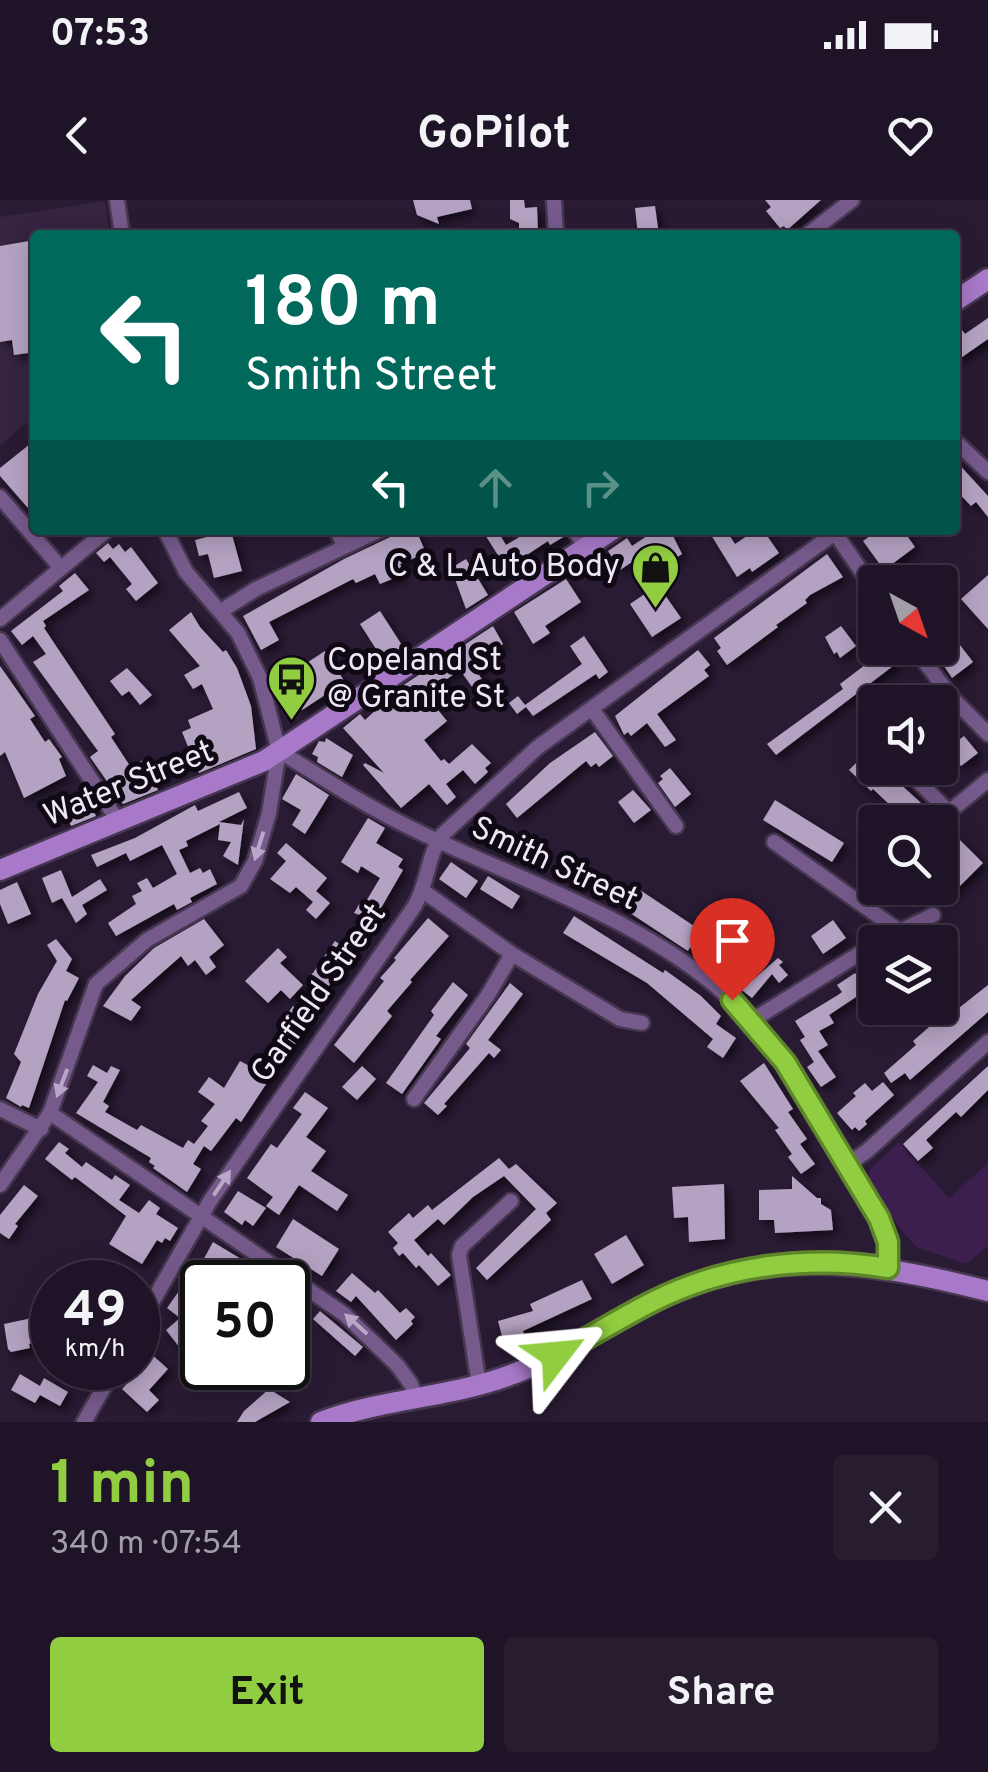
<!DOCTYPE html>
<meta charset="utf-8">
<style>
:root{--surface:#1f1427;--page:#271d2f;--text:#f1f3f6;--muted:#a19ea7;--line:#3c3344;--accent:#91cd40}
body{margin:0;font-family:Overpass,sans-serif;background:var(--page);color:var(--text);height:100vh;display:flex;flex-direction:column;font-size:38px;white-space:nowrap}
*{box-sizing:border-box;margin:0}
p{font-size:32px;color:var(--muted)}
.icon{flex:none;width:55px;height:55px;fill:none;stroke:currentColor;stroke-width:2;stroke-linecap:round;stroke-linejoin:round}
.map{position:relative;height:1222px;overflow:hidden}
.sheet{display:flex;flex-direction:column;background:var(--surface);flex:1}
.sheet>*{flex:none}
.hud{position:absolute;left:30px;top:30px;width:930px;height:305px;border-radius:10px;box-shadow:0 5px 25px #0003,0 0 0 2px var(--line);background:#00695c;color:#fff;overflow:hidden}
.needle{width:65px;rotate:140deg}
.fabs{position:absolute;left:858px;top:365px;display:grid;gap:20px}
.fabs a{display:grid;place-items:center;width:100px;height:100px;border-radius:10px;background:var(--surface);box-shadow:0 5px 25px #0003,0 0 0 2px var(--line);font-size:50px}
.speed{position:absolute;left:30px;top:1060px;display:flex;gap:20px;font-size:50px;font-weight:700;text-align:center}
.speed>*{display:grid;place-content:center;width:130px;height:130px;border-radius:50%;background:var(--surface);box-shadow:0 5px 25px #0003,0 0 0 2px var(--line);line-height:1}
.speed small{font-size:25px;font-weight:400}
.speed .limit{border:5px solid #111;border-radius:15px;background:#fff;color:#111}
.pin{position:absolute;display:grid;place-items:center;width:85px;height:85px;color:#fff;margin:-102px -42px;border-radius:50% 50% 50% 0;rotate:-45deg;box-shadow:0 0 10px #0007}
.pin .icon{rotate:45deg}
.me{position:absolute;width:110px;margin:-55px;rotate:61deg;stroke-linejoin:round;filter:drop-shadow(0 0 8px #0008)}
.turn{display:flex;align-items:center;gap:35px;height:210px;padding:0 50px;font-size:45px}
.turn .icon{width:130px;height:130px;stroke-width:2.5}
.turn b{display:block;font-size:70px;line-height:85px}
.lanes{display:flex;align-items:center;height:95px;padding:0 50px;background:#0003;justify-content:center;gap:50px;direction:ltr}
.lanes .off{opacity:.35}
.round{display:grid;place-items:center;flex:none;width:105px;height:105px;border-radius:10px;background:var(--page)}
.overview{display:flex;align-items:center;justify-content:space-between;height:170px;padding:0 50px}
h1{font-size:60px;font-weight:700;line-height:75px;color:var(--accent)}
.primary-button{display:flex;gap:20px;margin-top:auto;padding:20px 50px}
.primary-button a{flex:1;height:115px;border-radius:10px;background:var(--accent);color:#111;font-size:40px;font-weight:700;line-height:115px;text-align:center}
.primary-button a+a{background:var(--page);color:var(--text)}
.status{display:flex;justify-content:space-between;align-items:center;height:70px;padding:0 50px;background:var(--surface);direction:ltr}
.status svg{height:28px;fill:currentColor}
header{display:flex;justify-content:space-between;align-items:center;height:130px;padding:0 50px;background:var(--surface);font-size:45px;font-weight:700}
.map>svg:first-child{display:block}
</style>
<div class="status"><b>07:53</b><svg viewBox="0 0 49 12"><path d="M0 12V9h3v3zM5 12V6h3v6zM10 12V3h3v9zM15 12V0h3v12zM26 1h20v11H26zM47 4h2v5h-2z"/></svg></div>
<header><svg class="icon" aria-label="back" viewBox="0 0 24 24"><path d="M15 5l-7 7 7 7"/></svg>GoPilot<svg class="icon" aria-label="heart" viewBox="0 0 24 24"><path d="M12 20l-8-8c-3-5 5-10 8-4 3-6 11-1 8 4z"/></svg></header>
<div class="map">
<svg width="988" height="1222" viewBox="0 0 988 1222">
<defs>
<filter id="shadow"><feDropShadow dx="4.5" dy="4.5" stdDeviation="5" flood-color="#0009"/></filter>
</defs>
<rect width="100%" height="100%" fill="#291b34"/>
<!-- built -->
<path fill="#352442" d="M105,1L110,35H35V216L0,245V17Z"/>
<!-- green -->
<path fill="#3c1f4f" d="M899,942L949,998L988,963V1046L966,1064L916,1047L898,1026L868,976L871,968Z"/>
<!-- building -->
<g fill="#b4a2c2" filter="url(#shadow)">
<path d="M413,0H470L472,9L437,17L439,24L417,15Z"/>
<path d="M510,0H524L525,8L537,7L538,32H519V23L510,19Z"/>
<path d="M765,0H821L787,30L784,26L780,28L766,11L771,7Z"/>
<path d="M655,6L659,35H638L635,8Z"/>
<path d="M35,40V152L14,155L12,140L0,142V46Z"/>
<path d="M988,118V139L955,162V121L965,134Z"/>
<path d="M35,240V316L0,276V268Z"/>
<path d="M955,260L988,296V317L976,302L971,306L955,289Z"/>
<path d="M405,330H416L426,353L400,364L404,374L380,384L375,374L356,383L353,379L269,422L279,440L261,450L243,416L344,359Z"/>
<path d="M482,330H497L506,345L531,330H563L565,336L550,345L548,341L510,366L505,357L501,360Z"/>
<path d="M656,330H670L682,354L673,360L666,351L649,362L644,354L620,370L608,351L627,338L632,346Z"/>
<path d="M708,330H726L735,344L756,330H763L779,353L752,372L750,368L737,377Z"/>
<path d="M878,330H903L915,347L884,370L863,341Z"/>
<path d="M231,331L242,371L214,378L208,354L199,356L195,340Z"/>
<path d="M108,343L113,349L119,344L125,352L131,347L158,383L136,401L126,389L132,384L110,357L104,362L96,353Z"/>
<path d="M827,354L843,377L810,395L805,400L807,403L776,425L778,427L727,465L717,451L721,448L714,438Z"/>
<path d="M466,359L488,395L466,409L451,368Z"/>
<path d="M75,373L89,390L43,421L46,426L44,428L115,534L111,537L130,566L146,559L158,590L123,604L90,557L98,551L33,462L46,454L33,436L22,445L11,431L63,391L59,386Z"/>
<path d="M988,375V429L961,399Z"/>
<path d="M566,379L581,402L545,426L550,433L533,444L514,412Z"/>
<path d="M658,385L681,418L652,437L630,404Z"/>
<path d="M380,411L405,450L385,463L360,424Z"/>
<path d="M191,412L200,427L223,452L226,450L237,468L251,506L256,549L199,573L182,532L191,528L188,520L213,509L202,484L193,489L184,475L200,466L169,430Z"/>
<path d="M493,426L503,444L476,461L484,472L479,475L490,491L480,498L460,470L425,494L447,521L424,540L441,561L444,559L449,564L472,544L491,563L485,568L488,572L475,584L463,570L446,584L456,597L447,605L429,584L401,608L363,565L365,563L384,573L343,528L360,514L365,520L402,486Z"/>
<path d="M841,426L856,446L840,458L837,452L834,454L825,437Z"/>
<path d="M584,436L608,472L599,479L596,474L533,516L526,507L517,514L509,503L518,496L525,505L582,464L570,446Z"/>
<path d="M960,445L973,462L952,478L940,460Z"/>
<path d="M886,449L897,463L776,555L767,544L843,489L840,484Z"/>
<path d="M698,450L710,465L704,470L709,476L657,514L676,540L665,547L647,523L631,536L628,532L624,535L615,516Z"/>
<path d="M325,451L345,482L302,510L282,479Z"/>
<path d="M0,466L35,516L30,519L45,542L49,539L62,557L59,559L66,576L24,598L5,552L0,556Z"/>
<path d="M127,468L152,495L140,505L129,491L122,496L110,481Z"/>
<path d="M940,521L956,542L964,536L978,553L961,566L940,540Z"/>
<path d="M595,532L613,556L599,567L596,563L591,567L586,561L517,618L506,604L550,563Z"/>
<path d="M326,538L353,555L342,577L317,562L318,557L312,554L319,541L325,542Z"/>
<path d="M865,554L875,568L896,586L898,582L942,622H908L873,589L871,591L849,570Z"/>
<path d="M670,568L691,594L675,607L658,583L663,579L660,576Z"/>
<path d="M296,574L329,595L305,634L292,625L301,610L282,599Z"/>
<path d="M633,590L651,610L634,623L618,602Z"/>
<path d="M239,592L247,608L219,622L241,625L244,619L238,665L223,656L231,642L218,640L220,624L186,641L188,646L179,650L190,673L200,668L203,673L210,669L217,684L190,698L192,702L177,710L174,704L116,736L108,723L136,704L132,696L142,691L137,683L147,678L153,688L177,674L162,645L130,661L126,653L97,667L91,655L135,638L195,605L198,611Z"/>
<path d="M85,594L96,616L71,626L62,606Z"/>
<path d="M775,600L844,643L832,662L763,620Z"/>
<path d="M368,618L385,628L376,643L403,659L398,667L403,670L374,720L354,713L361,701L365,703L380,678L361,666L358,673L341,662Z"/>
<path d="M958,638L983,663L950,696L940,685V655Z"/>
<path d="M286,643L327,678L316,691L330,703L316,719L306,710L313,702L296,687L290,693L270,679L286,661L277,653Z"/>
<path d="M451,662L478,681L466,698L439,679Z"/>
<path d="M61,670L72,697L100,679L107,690L82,705L87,714L76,723L62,698L52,703L42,678Z"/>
<path d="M488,676L520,696L512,709L480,689Z"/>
<path d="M17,682L31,714L8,724L0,704V690Z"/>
<path d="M640,690L712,738L718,732L732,745L724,754L727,758L716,772L690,747L688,751L627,711Z"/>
<path d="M574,716L663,773L665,770L701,796L721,816L716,824L736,838L723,858L707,847L713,839L647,783L563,733Z"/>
<path d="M428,718L449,736L410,780L412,782L387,811L392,816L354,863L334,845L384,781L380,778L396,760L394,758Z"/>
<path d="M204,719L224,745L209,757L216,767L206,775L195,760L188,766L181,756L131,800L141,807L131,821L103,806L125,776L154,748Z"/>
<path d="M833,720L846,738L823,754L811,736Z"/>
<path d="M56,739L72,759L66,771L79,778L67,801L65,800L29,908L22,905L21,907L6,898L21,862L14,854L38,794L57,761L47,745Z"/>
<path d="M335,741L354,755L322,794L306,783Z"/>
<path d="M278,748L287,757L280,763L303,785L290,799L281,790L268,803L245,781Z"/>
<path d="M778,758L783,762L779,765L788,775L779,783L772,774L752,798L734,784L745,771L754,779Z"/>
<path d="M855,773L860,779L864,777L871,787L829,815L834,823L819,831L828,845L818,851L836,877L821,887L807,867L814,862L800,840L805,837L795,821L838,795L842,792L837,785Z"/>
<path d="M453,782L468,795L436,836L441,839L402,894L386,883L434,815L431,811Z"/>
<path d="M510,783L523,794L488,840L501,850L494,858L489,853L444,904L447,906L438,915L424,903L470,848L466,844Z"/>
<path d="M988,785V812L910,880L905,873L891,883L884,873L916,845L913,841L952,807L955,811Z"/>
<path d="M293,806L313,821L278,866L241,922L236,918L211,951L204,946L193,964L201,969L187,992L153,968L155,966L149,962L151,958L76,913L98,882L87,876L93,865L107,873L111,866L120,870L103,902L109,906L105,912L137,930L141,925L183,948L188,940L194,944L208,926L201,921L215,904L198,892L209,877L224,888L240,861L255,869L284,827L280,824Z"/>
<path d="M764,863L793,909L788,912L807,939L800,944L815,964L801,974L788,957L792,954L775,930L779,928L740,881Z"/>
<path d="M362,866L376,879L357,900L342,887Z"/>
<path d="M988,866V890L961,917L956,912L926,940L933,948L918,961L903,944Z"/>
<path d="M883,882L894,895L865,921L867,924L859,931L855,927L852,930L837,913L856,896L853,893L865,883L872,891Z"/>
<path d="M305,892L328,908L306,937L326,951L311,971L348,995L337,1011L299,985L279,1015L266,1006L273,997L247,978L271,944L277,948L302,914L293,908Z"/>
<path d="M59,942L69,949L65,953L82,967L86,962L112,980L115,975L130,985L119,1000L139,1013L149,1000L160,1008L156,1014L178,1028L170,1041L165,1038L162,1043L157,1040L142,1064L109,1044L126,1016L75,977L72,980L45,959Z"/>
<path d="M499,958L509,969L516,964L557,1003L546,1013L551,1020L487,1080L476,1068L536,1009L504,976L473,997L444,1025L438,1019L414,1040L428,1056L431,1053L451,1075L438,1086L419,1065L416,1068L403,1053L399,1056L393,1048L398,1043L388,1032L409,1013L413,1018L428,1005L432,1010Z"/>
<path d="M792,976L817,998H821V1004L831,1010L833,1030L775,1033L774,1020H759V990L792,989Z"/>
<path d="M724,984L725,1039L689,1042L688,1017L674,1018L672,987Z"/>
<path d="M24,985L38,996L15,1024L18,1026L9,1039L0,1033V1015Z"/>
<path d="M238,991L266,1008L253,1026L245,1020L242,1025L224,1012Z"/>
<path d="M293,1019L339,1049L322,1076L276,1047Z"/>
<path d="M626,1035L644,1065L612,1084L594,1054Z"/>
<path d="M213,1042L279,1082H202V1110L187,1131L192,1138L180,1148L166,1130L180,1118L167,1108L193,1071L196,1073Z"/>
<path d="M352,1073L375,1093L378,1090L400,1113L406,1108L415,1117L411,1121L413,1124L396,1140L356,1096L351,1102L336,1091Z"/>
<path d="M582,1080L592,1099L523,1131L524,1134L503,1140L498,1121L533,1111L530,1104Z"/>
<path d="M320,1111L363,1147L355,1156L313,1119Z"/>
<path d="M32,1118V1121L38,1120L40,1132L34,1134L36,1142L29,1144L30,1148L11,1152L8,1149L4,1124Z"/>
<path d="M149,1152L168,1169L149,1190L159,1200L147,1212L122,1189L141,1168L138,1165Z"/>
<path d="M20,1174L40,1186L44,1178L68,1192L60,1206L40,1195L35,1203L11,1190Z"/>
<path d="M269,1189L290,1202L255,1222H237L244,1211Z"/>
</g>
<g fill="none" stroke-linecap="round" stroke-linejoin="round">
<defs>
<g id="street">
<path d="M117,0L122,35"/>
<path d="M554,0L556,35"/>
<path d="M807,35L852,0"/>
<path d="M955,241L988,272"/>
<path d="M0,297L61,368"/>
<path d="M337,330L344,346"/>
<path d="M574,330L586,347"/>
<path d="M835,333L875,391"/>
<path d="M221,411L256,389L380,330"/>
<path d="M0,419L107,330"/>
<path d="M0,440L118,621"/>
<path d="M914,448L953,499L988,534"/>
<path d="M592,509L676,626"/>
<path d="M279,551C324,579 369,608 417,631C520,681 637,716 725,794C792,854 833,942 879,1018L888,1042L889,1068"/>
<path d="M905,568L949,612L988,580"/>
<path d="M774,642L898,730"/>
<path d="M423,691L512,754L620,819L642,823"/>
<path d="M878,742L933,715"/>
<path d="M751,821L875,744"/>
<path d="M414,899L488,795L512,754"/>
<path d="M0,909L41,929"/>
<path d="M50,913L344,1114L397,1165L411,1184L416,1199"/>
<path d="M847,965L867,951L988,842"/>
<path d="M0,985L50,913L96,784L147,740L241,686L255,661L269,613L279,551L260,478L238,433L186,372L165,330"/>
<path d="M138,1127L210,1001L414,707C428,684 427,656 442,635L538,547L839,330"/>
<path d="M479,1185L459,1055L462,1046L511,1001"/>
<path d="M84,1222L115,1168"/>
</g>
<g id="secondary">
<path d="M955,101L988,79"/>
<path d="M0,670L264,561L612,330"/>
<path d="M321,1222C383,1198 451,1198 513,1174C563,1156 607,1124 655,1101C769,1045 870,1061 988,1091"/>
</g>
</defs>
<!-- street casing -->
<use href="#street" stroke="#45374f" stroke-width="19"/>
<!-- secondary casing -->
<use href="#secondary" stroke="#45374f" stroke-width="25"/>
<!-- street -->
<use href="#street" stroke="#765a8c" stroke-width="14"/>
<!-- secondary -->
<use href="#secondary" stroke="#a779c8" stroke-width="20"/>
</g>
<!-- one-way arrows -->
<defs><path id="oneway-solid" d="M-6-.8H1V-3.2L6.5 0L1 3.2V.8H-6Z" transform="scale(2.5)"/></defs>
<g fill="#b9a7c7">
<use href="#oneway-solid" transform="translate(259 646) rotate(107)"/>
<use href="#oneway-solid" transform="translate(62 883) rotate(111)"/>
<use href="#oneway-solid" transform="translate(222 983) rotate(-56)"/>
<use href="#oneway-solid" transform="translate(356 1124) rotate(-138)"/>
</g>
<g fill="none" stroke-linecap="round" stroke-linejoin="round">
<defs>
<path id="route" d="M556,1155C589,1138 620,1118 652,1102C725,1065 808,1055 888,1068V1042L879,1018L785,862L732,800"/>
</defs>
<!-- route casing -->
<use href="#route" stroke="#5e852a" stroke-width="25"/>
<!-- route -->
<use href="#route" stroke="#91cd40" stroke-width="18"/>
</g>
<!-- icons -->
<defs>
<symbol id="shop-pin" viewBox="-11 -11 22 30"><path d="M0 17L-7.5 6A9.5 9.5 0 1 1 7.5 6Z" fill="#91cd40" stroke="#0f0913"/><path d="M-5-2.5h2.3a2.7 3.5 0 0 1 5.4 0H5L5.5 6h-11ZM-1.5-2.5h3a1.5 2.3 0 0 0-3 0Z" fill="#111"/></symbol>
<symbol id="bus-pin" viewBox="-11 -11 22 30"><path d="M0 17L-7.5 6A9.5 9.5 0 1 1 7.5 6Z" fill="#91cd40" stroke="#0f0913"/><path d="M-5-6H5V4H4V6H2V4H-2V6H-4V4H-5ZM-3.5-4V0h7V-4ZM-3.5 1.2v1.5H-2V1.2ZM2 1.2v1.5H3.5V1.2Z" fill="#111"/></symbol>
</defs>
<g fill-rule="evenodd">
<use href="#shop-pin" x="628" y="340" width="55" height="75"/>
<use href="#bus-pin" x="264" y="452" width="55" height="75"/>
</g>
<g text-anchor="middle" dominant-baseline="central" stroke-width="10" stroke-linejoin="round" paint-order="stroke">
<!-- poi labels -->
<g font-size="32" fill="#efe6f7" stroke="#0f0913" text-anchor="end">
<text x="620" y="368">C &amp; L Auto Body</text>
<text x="327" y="462" text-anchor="start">Copeland St<tspan x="327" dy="37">@ Granite St</tspan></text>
</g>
<!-- street labels -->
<g font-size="32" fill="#efe6f7" stroke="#0f0913">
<text transform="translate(129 585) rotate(-22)">Water Street</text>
<text transform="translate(554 665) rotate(25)">Smith Street</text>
<text transform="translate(320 794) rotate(-55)">Garfield Street</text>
</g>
</g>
</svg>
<div class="fabs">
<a><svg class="needle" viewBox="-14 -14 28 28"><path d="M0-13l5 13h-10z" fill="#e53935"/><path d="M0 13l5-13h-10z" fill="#a19ea7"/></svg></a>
<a><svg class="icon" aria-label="sound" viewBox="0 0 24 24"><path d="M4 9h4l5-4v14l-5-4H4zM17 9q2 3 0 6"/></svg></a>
<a><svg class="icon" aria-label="search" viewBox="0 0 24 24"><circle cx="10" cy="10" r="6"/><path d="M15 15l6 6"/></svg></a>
<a><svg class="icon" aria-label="layers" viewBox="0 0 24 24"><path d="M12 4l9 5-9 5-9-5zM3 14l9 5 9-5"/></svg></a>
</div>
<div class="speed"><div>49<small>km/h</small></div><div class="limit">50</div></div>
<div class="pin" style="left:732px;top:800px;background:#d93025"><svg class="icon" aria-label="arrive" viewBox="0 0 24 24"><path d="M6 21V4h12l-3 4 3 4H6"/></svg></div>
<svg class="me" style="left:556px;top:1155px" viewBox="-20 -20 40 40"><path d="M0-17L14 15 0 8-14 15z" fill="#91cd40" stroke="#fff" stroke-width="4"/></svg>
<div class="hud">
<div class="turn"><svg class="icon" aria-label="left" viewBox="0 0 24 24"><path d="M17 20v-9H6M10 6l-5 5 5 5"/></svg><div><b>180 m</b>Smith Street</div></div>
<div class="lanes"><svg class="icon" aria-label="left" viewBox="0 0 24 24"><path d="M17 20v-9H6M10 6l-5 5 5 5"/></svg><svg class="icon off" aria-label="ahead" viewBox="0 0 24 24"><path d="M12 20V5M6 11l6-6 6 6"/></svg><svg class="icon off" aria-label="right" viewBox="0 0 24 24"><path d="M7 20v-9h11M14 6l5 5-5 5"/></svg></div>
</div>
</div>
<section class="sheet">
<div class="overview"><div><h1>1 min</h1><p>340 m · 07:54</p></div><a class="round"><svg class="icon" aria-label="close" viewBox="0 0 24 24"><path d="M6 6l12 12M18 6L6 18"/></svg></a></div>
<div class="primary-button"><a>Exit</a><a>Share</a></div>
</section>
